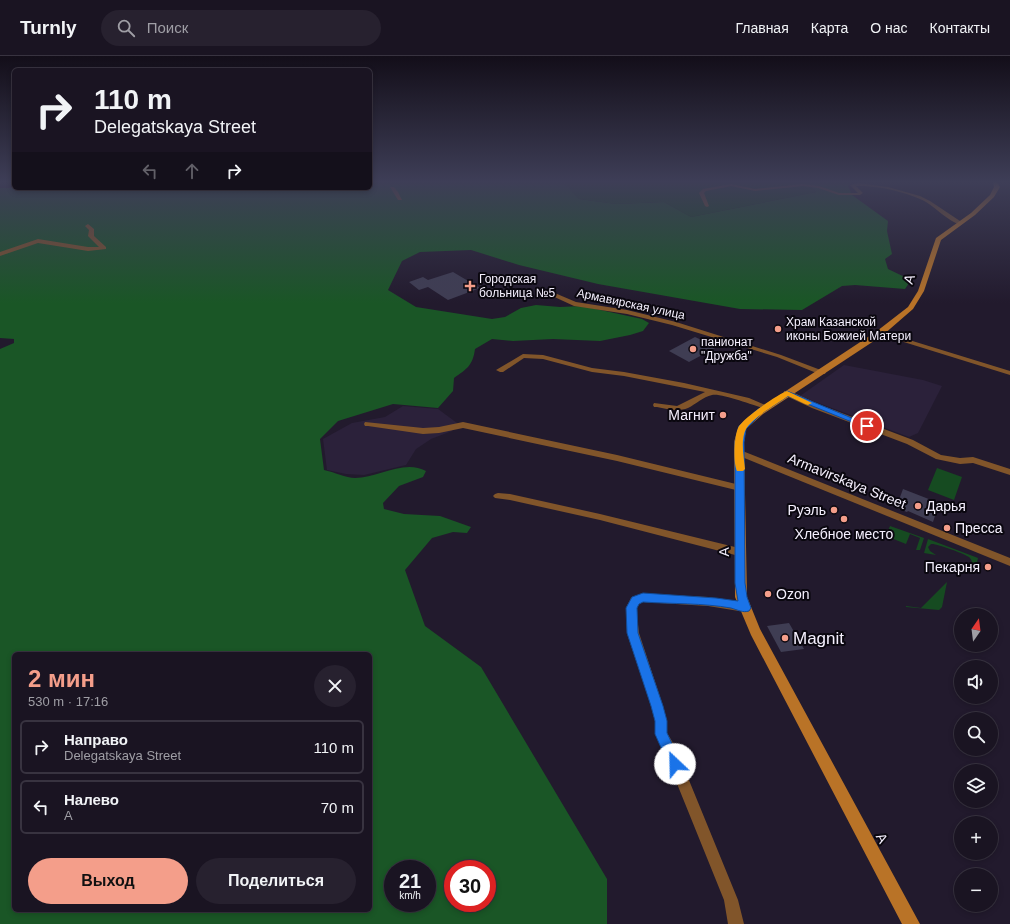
<!DOCTYPE html>
<html lang="ru">
<meta charset="utf-8">
<style>
:root{--surface:#1a1422;--page:#27212f;--text:#f1f3f6;--muted:#9f9ea5;--line:#383340;--accent:#f49e8a}
body{margin:0;font-family:Arial,sans-serif;background:var(--page);color:var(--text);height:100vh;display:flex;flex-direction:column;font-size:15px;white-space:nowrap}
*{box-sizing:border-box;margin:0}
p{font-size:13px;color:var(--muted)}
.icon{flex:none;width:22px;height:22px;fill:none;stroke:currentColor;stroke-width:2;stroke-linecap:round;stroke-linejoin:round}
.map{position:relative;flex:1;overflow:hidden}
.details{position:absolute;left:12px;top:596px;width:360px;height:260px;display:flex;flex-direction:column;background:var(--surface);border-radius:6px;box-shadow:0 2px 6px #0003,0 0 0 1px var(--line)}
.details>*{flex:none}
.guide{position:absolute;left:12px;top:12px;width:360px;height:122px;border-radius:6px;box-shadow:0 2px 6px #0003,0 0 0 1px var(--line);background:#1a1422;color:var(--text);overflow:hidden}
.needle{width:26px;rotate:14deg}
.fabs{position:absolute;left:954px;top:552px;display:grid;gap:8px}
.fabs a{display:grid;place-items:center;width:44px;height:44px;border-radius:50%;background:var(--surface);box-shadow:0 2px 6px #0003,0 0 0 1px var(--line);font-size:20px}
.speed{position:absolute;left:384px;top:804px;display:flex;gap:8px;font-size:20px;font-weight:700;text-align:center}
.speed>*{display:grid;place-content:center;width:52px;height:52px;border-radius:50%;background:var(--surface);box-shadow:0 2px 6px #0003,0 0 0 1px var(--line);line-height:1}
.speed small{font-size:10px;font-weight:400}
.speed .limit{border:6px solid #d22;background:#fff;color:#111}
.pin{position:absolute;display:grid;place-items:center;width:34px;height:34px;color:#fff;margin:-17px;border:2px solid #fff;border-radius:50%;box-shadow:0 1px 4px #0007}
.me{position:absolute;width:44px;margin:-22px;rotate:336deg;stroke-linejoin:round;filter:drop-shadow(0 0 3px #0008)}
.turn{display:flex;align-items:center;gap:14px;height:84px;padding:0 16px;font-size:18px}
.turn .icon{width:52px;height:52px;stroke-width:2.5}
.turn b{display:block;font-size:28px;line-height:34px}
.lanes{display:flex;align-items:center;height:38px;padding:0 16px;background:#0003;justify-content:center;gap:20px;direction:ltr}
.lanes .off{opacity:.35}
.round{display:grid;place-items:center;flex:none;width:42px;height:42px;border-radius:21px;background:var(--page)}
.head{display:flex;align-items:center;justify-content:space-between;height:68px;padding:0 16px}
h1{font-size:24px;font-weight:600;line-height:30px;color:var(--accent)}
.primary-button{display:flex;gap:8px;margin-top:auto;padding:8px 16px}
.primary-button a{flex:1;height:46px;border-radius:24px;background:var(--accent);color:#111;font-size:16px;font-weight:600;line-height:46px;text-align:center}
.primary-button a+a{background:var(--page);color:var(--text)}
ul{padding:0;list-style:none}
li{display:flex;align-items:center;gap:12px;height:54px;margin:0 8px 6px;padding:0 8px;border:2px solid var(--line);border-radius:6px}
li div{flex:1}
li b{display:block;font-size:15px}
li em{font-style:normal}
header{display:flex;align-items:center;gap:24px;box-sizing:border-box;height:56px;padding:0 20px;background:var(--surface);border-bottom:1px solid var(--line)}
header strong{font-size:19px}
nav{display:flex;gap:22px;margin-inline-start:auto;font-size:14px}
.search{width:280px;height:36px;background:var(--page);display:flex;align-items:center;gap:10px;box-sizing:border-box;padding:0 14px;border-radius:22px;color:var(--muted);font-size:15px}
.map>svg:first-child{display:block}
</style>
<header>
<strong>Turnly</strong>
<div class="search"><svg class="icon" aria-label="search" viewBox="0 0 24 24"><circle cx="10" cy="10" r="6"/><path d="M15 15l6 6"/></svg>Поиск</div>
<nav><a>Главная</a><a>Карта</a><a>О нас</a><a>Контакты</a></nav>
</header>
<div class="map">
<svg width="1010" height="868" viewBox="0 0 1010 868">
<rect width="100%" height="100%" fill="#221a2d"/>
<!-- built -->
<g fill="#2b213a">
<path d="M844,309L923,324L942,330L918,377L909,381L800,340Z"/>
<path d="M403,350L438,353L457,367L452,375L431,383L416,393L406,409L364,419L346,418L327,414L323,383L352,367L385,361Z"/>
</g>
<!-- green -->
<g fill="#164b21">
<path d="M564,126H807L816,136L691,161L664,146L616,148L579,143Z"/>
<path d="M937,412L962,421L954,444L928,434Z"/>
<path d="M890,470L924,482L920,494H916L920,482L910,478L906,488L886,480Z"/>
<path d="M928,483L978,502L976,511L972,510C972,506 972,504 969,501C965,498 936,487 931,488L928,491L930,495L936,499L924,497Z"/>
<path d="M947,526L942,551L939,554L906,551V550L921,552Z"/>
</g>
<!-- forest -->
<path fill="#1a5626" fill-rule="evenodd" d="M370,126H564L579,143L616,148L664,146L691,161L816,136L807,126H852L848,130L852,139L888,165L887,175L892,198L885,203L888,213L911,224L905,233L855,229L842,230L802,254L740,253L598,228L519,209L471,194L420,196L402,205L388,234L416,251L492,263L505,261L521,252L536,249L560,251L582,250L642,263L649,267L643,275L630,279L600,285L553,283L513,285L492,283L475,293C473,309 467,313 454,322L453,335L438,352L393,348L338,365L320,383L324,414C334,416 346,422 355,422C378,422 404,403 426,415L423,421L399,430L383,447L384,453L404,458L440,460L471,471L467,477L453,476L432,482L405,514L425,570L481,611L607,823V868H0V293L14,287V283L0,282V132H370ZM14,598H370V854H14ZM393,813H427V847H393ZM453,813H487V847H453Z"/>
<!-- building -->
<g fill="#3f3d53">
<path d="M453,216L480,232L448,244L428,231L419,234L409,226L423,221L428,224Z"/>
<path d="M695,281L717,291L689,306L669,295Z"/>
<path d="M903,433L939,447L933,466L908,455L907,456L896,452Z"/>
<path d="M789,567L804,593L781,596L767,570Z"/>
</g>
<g fill="none" stroke-linecap="round" stroke-linejoin="round">
<!-- minor -->
<g fill="#81552a" fill-rule="evenodd">
<path d="M858,127L888,131L920,140L930,145L963,167L960,169C947,164 937,153 926,146C909,136 875,129 856,130L863,137L860,139H839L818,132L803,130L755,135L731,130L706,135L704,137L709,150L707,151L705,150L699,137L703,133L731,128L755,133L803,128L819,130L839,137H858L850,129Z"/>
<path d="M390,131H394L398,136L402,144H398Z"/>
<path d="M88,168L94,173V180L106,191V193L88,195L38,187L0,200V196L38,183L88,191H99L88,180L89,174L85,170Z"/>
<path d="M550,235L576,246L627,254L676,266L781,299L826,316L825,318H819L777,301L672,269L627,258L574,250L548,238L547,237Z"/>
<path d="M880,275L1010,315V319L878,278L877,277Z"/>
<path d="M523,298L543,299L592,312L624,316L684,327L749,342L770,351L766,353C755,350 722,337 712,339C703,341 696,348 688,352C678,356 667,353 657,351H654L653,349L654,347L677,350L705,336L624,320L592,316L543,303L524,302L503,316H500L496,314Z"/>
<path d="M784,335H790L818,348L913,384L941,399L960,402L973,401L1010,413V419L973,407L960,408L936,403L907,388L812,352L784,339Z"/>
<path d="M365,366L423,372L439,371L463,366L617,399L740,429L744,432L740,435L617,405L463,372L439,377L423,378L368,370H365L364,368Z"/>
<path d="M740,394L1010,502V510L737,399L736,397L737,395Z"/>
<path d="M498,437L510,438L600,458L739,492L743,493L744,496L743,499L739,500L600,464L510,444L495,442L493,440L495,438Z"/>
<path d="M643,538L708,541L745,548L749,549L750,552L749,555L745,556L708,550L643,546L639,548L636,552L639,577L663,650L667,665V677L675,690L738,844L744,868H728L724,844L665,698L655,678V665L651,650L627,577L626,552L631,542Z"/>
</g>
<!-- secondary -->
<path fill="#b97327" fill-rule="evenodd" d="M993,126H997L1000,131L994,141L975,159L941,184L924,235L913,253L883,279L763,358L746,373L744,386L747,541L760,573L920,868H902L751,579L735,541L734,386L739,370L757,354L877,275L908,251L918,235L936,182L971,157L990,139L994,131Z"/>
</g>
<!-- sky -->
<linearGradient id="sky" x2="0" y2="1"><stop stop-color="#130e19"/><stop offset="0.51" stop-color="#3e3e57"/><stop offset="1" stop-color="#3e3e57" stop-opacity="0"/></linearGradient>
<rect width="1010" height="247" fill="url(#sky)"/>
<!-- route -->
<path fill="#1a73e8" stroke="#114b97" d="M787,335L871,370L870,371H864L788,340L762,357L746,373L744,386L745,527L747,541L751,552L749,555C743,557 738,554 731,552C703,547 672,548 643,546L639,548L637,552L638,577L663,650L667,665V677L682,708L680,712L675,714L670,712L655,678V665L651,650L627,577L626,552L632,541L643,537L716,542L738,545L735,527V386L739,370L757,354Z"/>
<!-- slow -->
<path fill="#f59e0b" d="M787,335L812,347L808,349L805,348L788,340C777,348 752,362 746,373C740,384 744,402 745,413L743,415H737C733,407 734,381 738,372C742,363 778,338 787,335Z"/>
<!-- markers -->
<g fill="#f49e8a" stroke="#0a070f" stroke-width="1.5">
<path d="M468 224h4v4h4v4h-4v4h-4v-4h-4v-4h4z"/>
<circle cx="778" cy="273" r="4"/>
<circle cx="693" cy="293" r="4"/>
<circle cx="723" cy="359" r="4"/>
<circle cx="918" cy="450" r="4"/>
<circle cx="834" cy="454" r="4"/>
<circle cx="844" cy="463" r="4"/>
<circle cx="947" cy="472" r="4"/>
<circle cx="988" cy="511" r="4"/>
<circle cx="768" cy="538" r="4"/>
<circle cx="785" cy="582" r="4"/>
</g>
<g text-anchor="middle" dominant-baseline="central" stroke-width="4" stroke-linejoin="round" paint-order="stroke">
<!-- far-poi labels -->
<g font-size="12" fill="#f5f0fe" stroke="#0a070f" text-anchor="start">
<text x="479" y="223">Городская<tspan x="479" dy="14">больница №5</tspan></text>
<text x="786" y="266">Храм Казанской<tspan x="786" dy="14">иконы Божией Матери</tspan></text>
<text x="701" y="286">панионат<tspan x="701" dy="14">"Дружба"</tspan></text>
</g>
<!-- far-street labels -->
<g font-size="12" fill="#f5f0fe" stroke="#0a070f">
<text transform="translate(631 248) rotate(12)">Армавирская улица</text>
</g>
<!-- street labels -->
<g font-size="14" fill="#f5f0fe" stroke="#0a070f">
<text transform="translate(909 223) rotate(-72)">A</text>
<text transform="translate(847 425) rotate(22)">Armavirskaya Street</text>
<text transform="translate(724 496) rotate(-91)">A</text>
<text transform="translate(882 782) rotate(62)">A</text>
</g>
<!-- poi labels -->
<g font-size="14" fill="#f5f0fe" stroke="#0a070f" text-anchor="end">
<text x="715" y="359">Магнит</text>
<text x="926" y="450" text-anchor="start">Дарья</text>
<text x="826" y="454">Руэль</text>
<text x="955" y="472" text-anchor="start">Пресса</text>
<text x="844" y="478" text-anchor="middle">Хлебное место</text>
<text x="980" y="511">Пекарня</text>
<text x="776" y="538" text-anchor="start">Ozon</text>
</g>
<!-- near-poi labels -->
<g font-size="17" fill="#f5f0fe" stroke="#0a070f" text-anchor="start">
<text x="793" y="582">Magnit</text>
</g>
</g>
</svg>
<div class="fabs">
<a><svg class="needle" viewBox="-14 -14 28 28"><path d="M0-13l5 13h-10z" fill="#e53935"/><path d="M0 13l5-13h-10z" fill="#9f9ea5"/></svg></a>
<a><svg class="icon" aria-label="sound" viewBox="0 0 24 24"><path d="M4 9h4l5-4v14l-5-4H4zM17 9q2 3 0 6"/></svg></a>
<a><svg class="icon" aria-label="search" viewBox="0 0 24 24"><circle cx="10" cy="10" r="6"/><path d="M15 15l6 6"/></svg></a>
<a><svg class="icon" aria-label="layers" viewBox="0 0 24 24"><path d="M12 4l9 5-9 5-9-5zM3 14l9 5 9-5"/></svg></a>
<a>+</a>
<a>−</a>
</div>
<div class="speed"><div>21<small>km/h</small></div><div class="limit">30</div></div>
<div class="pin" style="left:867px;top:370px;background:#d93025"><svg class="icon" aria-label="arrive" viewBox="0 0 24 24"><path d="M6 21V4h12l-3 4 3 4H6"/></svg></div>
<svg class="me" style="left:675px;top:708px" viewBox="-20 -20 40 40"><circle r="19" fill="#fff"/><path d="M0-13L10 11 0 6-10 11z" fill="#1a73e8"/></svg>
<div class="guide">
<div class="turn"><svg class="icon" aria-label="right" viewBox="0 0 24 24"><path d="M7 20v-9h11M14 6l5 5-5 5"/></svg><div><b>110 m</b>Delegatskaya Street</div></div>
<div class="lanes"><svg class="icon off" aria-label="left" viewBox="0 0 24 24"><path d="M17 20v-9H6M10 6l-5 5 5 5"/></svg><svg class="icon off" aria-label="ahead" viewBox="0 0 24 24"><path d="M12 20V5M6 11l6-6 6 6"/></svg><svg class="icon" aria-label="right" viewBox="0 0 24 24"><path d="M7 20v-9h11M14 6l5 5-5 5"/></svg></div>
</div>
<section class="details">
<div class="head"><div><h1>2 мин</h1><p>530 m · 17:16</p></div><a class="round"><svg class="icon" aria-label="close" viewBox="0 0 24 24"><path d="M6 6l12 12M18 6L6 18"/></svg></a></div>
<ul>
<li><svg class="icon" aria-label="right" viewBox="0 0 24 24"><path d="M7 20v-9h11M14 6l5 5-5 5"/></svg><div><b>Направо</b><p>Delegatskaya Street</p></div><em>110 m</em></li>
<li><svg class="icon" aria-label="left" viewBox="0 0 24 24"><path d="M17 20v-9H6M10 6l-5 5 5 5"/></svg><div><b>Налево</b><p>A</p></div><em>70 m</em></li>
</ul>
<div class="primary-button"><a>Выход</a><a>Поделиться</a></div>
</section>
</div>
